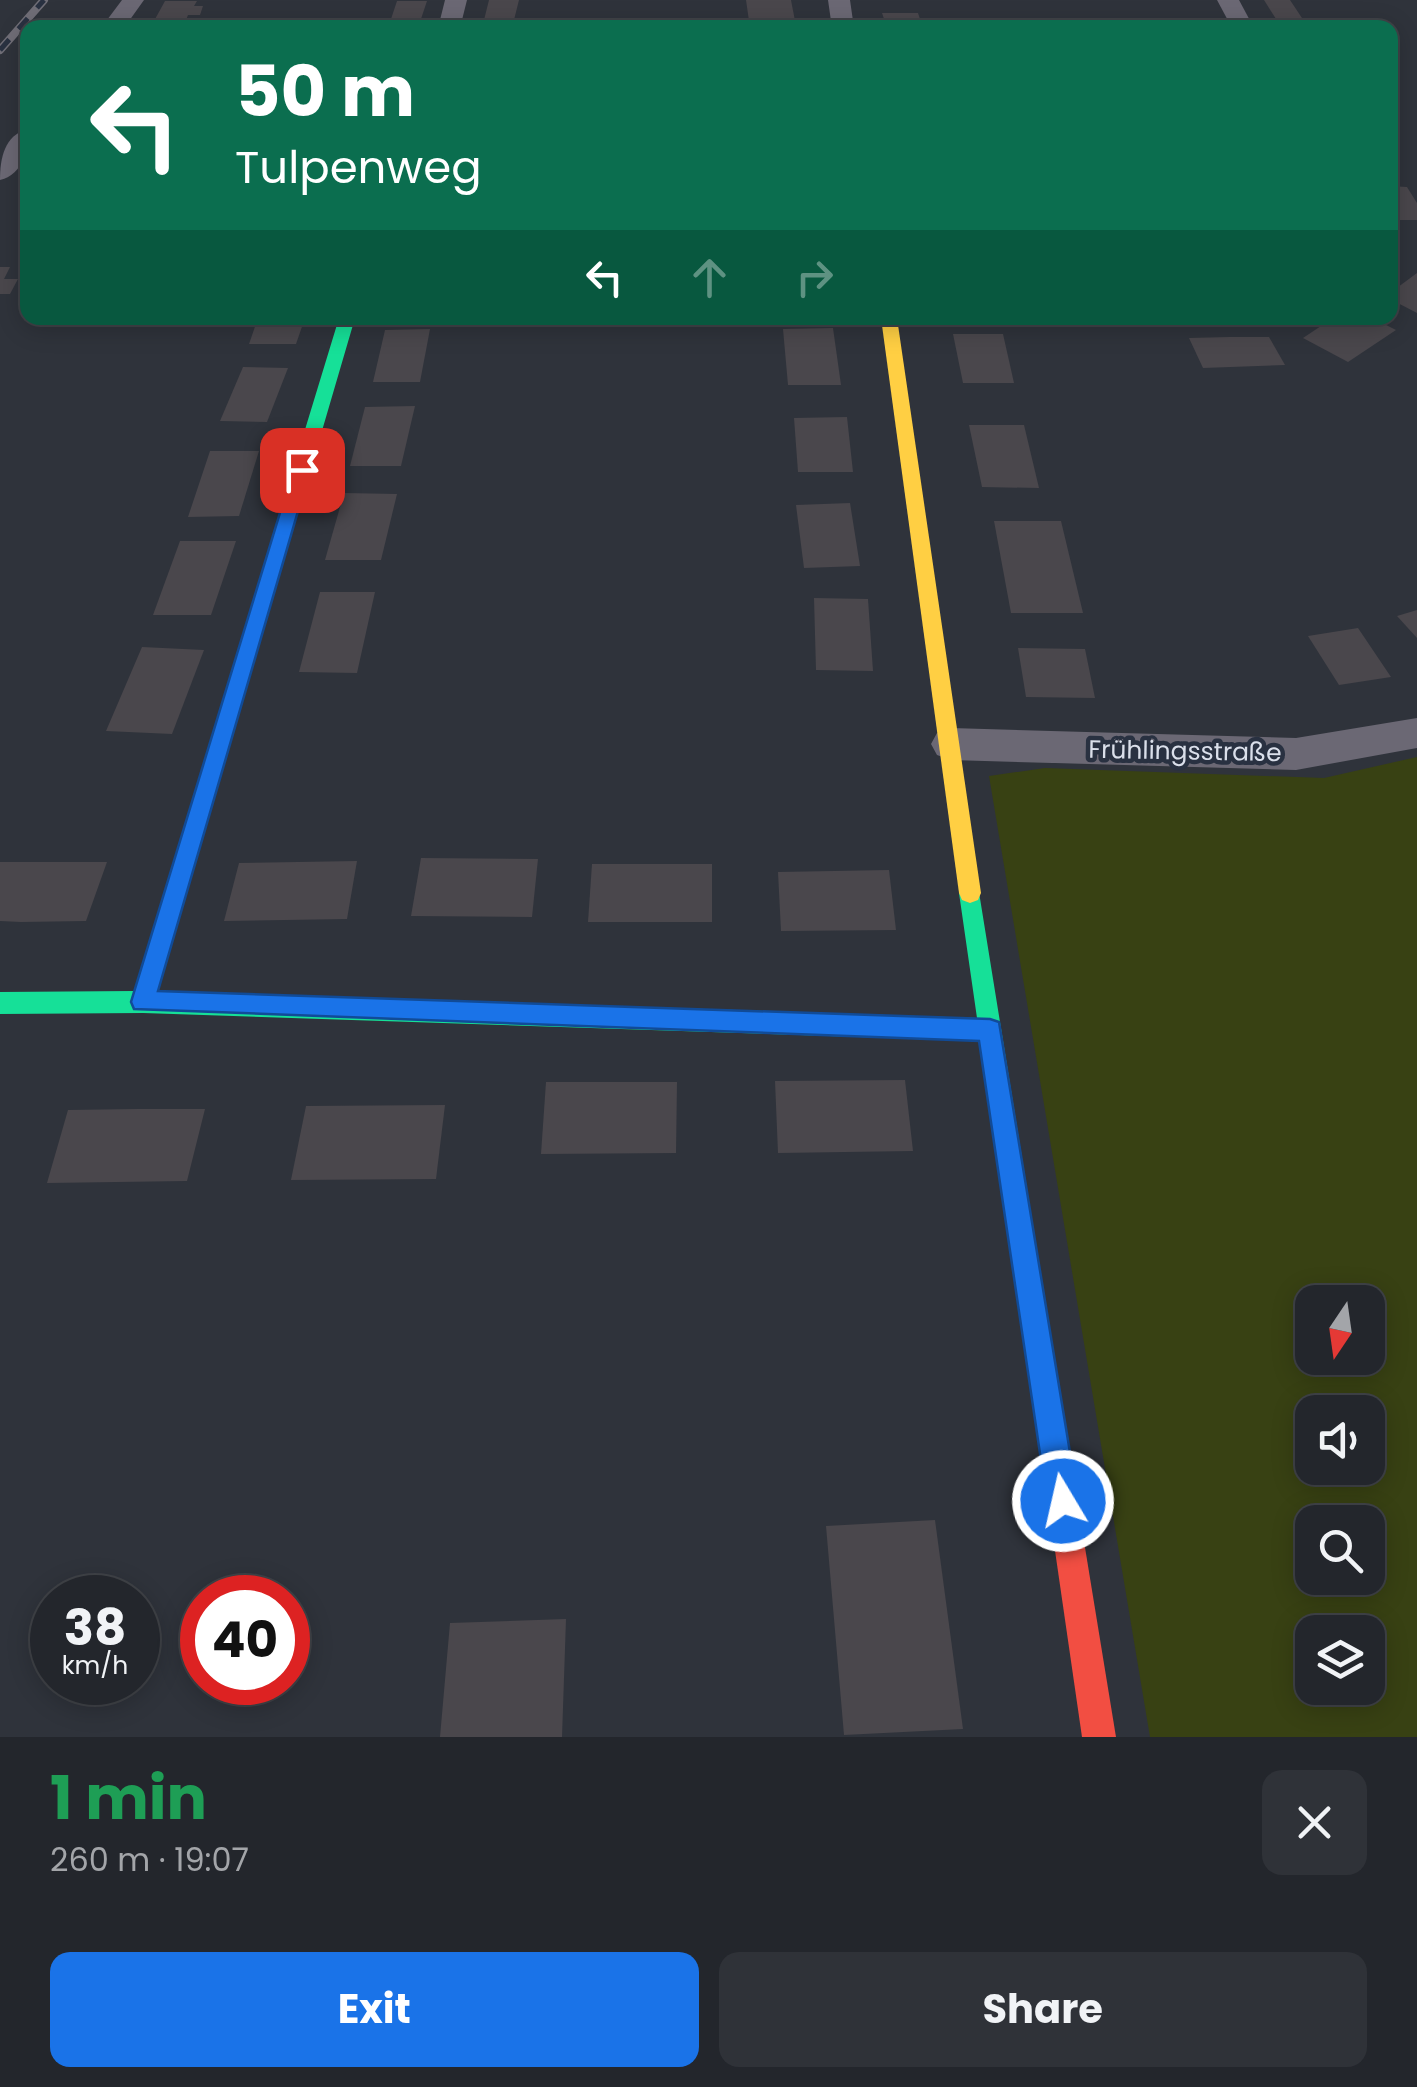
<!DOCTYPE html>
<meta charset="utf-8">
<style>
:root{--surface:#23262c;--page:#2f3238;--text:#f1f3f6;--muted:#a3a5a9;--line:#404348;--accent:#1a73e8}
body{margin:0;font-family:Poppins,sans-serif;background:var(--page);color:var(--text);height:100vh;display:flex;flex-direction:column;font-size:38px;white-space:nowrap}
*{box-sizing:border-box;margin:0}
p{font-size:32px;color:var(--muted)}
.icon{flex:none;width:55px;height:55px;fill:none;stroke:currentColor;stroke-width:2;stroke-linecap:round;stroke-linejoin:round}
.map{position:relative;height:1737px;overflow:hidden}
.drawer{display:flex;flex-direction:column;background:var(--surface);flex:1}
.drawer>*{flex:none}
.banner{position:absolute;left:20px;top:20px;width:1378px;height:305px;border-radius:20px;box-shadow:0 5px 25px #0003,0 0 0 2px var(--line);background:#0b6e4f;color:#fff;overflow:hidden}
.needle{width:65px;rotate:193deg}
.fabs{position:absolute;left:1295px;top:1285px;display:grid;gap:20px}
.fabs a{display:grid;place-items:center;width:90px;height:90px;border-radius:20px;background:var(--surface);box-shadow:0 5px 25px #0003,0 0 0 2px var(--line);font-size:50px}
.speed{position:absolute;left:30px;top:1575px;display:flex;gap:20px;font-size:50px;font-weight:700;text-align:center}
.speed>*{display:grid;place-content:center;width:130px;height:130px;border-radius:50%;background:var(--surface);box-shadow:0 5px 25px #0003,0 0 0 2px var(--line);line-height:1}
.speed small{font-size:25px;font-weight:400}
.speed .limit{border:15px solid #d22;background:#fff;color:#111}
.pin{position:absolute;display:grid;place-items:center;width:85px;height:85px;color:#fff;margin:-42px;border-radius:20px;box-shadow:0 5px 15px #0006}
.me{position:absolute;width:110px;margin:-55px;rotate:351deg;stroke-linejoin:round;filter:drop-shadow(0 0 8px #0008)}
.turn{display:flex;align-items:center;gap:35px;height:210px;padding:0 50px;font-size:45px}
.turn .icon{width:130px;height:130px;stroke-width:2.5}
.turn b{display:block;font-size:70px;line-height:85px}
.lanes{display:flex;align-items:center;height:95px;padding:0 50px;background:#0003;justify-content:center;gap:50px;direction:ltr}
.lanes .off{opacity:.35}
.round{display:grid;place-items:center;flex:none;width:105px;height:105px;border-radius:20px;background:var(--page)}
.overview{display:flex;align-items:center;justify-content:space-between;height:170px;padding:0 50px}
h1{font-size:60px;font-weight:700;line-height:75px;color:#1e9e55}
.action{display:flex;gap:20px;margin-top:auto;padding:20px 50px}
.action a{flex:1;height:115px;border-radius:20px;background:var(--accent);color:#fff;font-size:40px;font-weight:700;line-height:115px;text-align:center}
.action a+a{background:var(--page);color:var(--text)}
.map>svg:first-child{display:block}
</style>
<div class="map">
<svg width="1417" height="1737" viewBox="0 0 1417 1737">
<rect width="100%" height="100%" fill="#2f333b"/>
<!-- green -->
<path fill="#384113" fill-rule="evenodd" d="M1417,757V1737H1150L989,776L1045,768L1324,778ZM1312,1302H1368V1358H1312ZM1312,1412H1368V1468H1312ZM1312,1522H1368V1578H1312ZM1312,1632H1368V1688H1312Z"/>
<!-- building -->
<g fill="#4a474c">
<path d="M489,0H519L514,20H484Z"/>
<path d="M746,0H791L795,21H749Z"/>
<path d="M1264,0H1290L1302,18L1276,19Z"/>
<path d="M165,1H197L194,6H203L200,15H188L186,20L154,21Z"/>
<path d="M397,1H427L421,19H391Z"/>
<path d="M882,13H918L923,28H887Z"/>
<path d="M1174,18H1204L1209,28H1179Z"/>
<path d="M1390,186L1407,187L1417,203V220H1391Z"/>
<path d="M0,267H10L4,279H18L10,294H0Z"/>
<path d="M1417,273V313L1390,299V293Z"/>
<path d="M258,318H305L296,344H249Z"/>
<path d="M1333,318H1372L1396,330L1348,362L1303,338Z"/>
<path d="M833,328L841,385H788L783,329Z"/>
<path d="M430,329L420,382H373L385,330Z"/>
<path d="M953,334H1003L1014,383H963Z"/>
<path d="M1229,337H1269L1285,365L1203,368L1189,338Z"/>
<path d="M243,367L288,368L267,422L220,421Z"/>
<path d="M415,406L401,466H350L365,407Z"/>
<path d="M847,417L853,472H798L794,418Z"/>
<path d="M969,425H1024L1039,488L982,487Z"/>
<path d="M210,451H259L239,516L188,517Z"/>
<path d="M344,493L397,494L381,560H325Z"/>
<path d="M850,503L860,566L804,568L796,505Z"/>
<path d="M994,521H1061L1083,613H1011Z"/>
<path d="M180,541H236L211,615H153Z"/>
<path d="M320,592H375L357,673L299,672Z"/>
<path d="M814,598L868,599L873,671L816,670Z"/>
<path d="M1417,610V638L1397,616Z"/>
<path d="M1358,628L1391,677L1339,685L1308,636Z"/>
<path d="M142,647L204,650L172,734L106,731Z"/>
<path d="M1018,648L1085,649L1095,698L1026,697Z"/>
<path d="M421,858L538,859L532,917L411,916Z"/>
<path d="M357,861L347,919L224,921L239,863Z"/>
<path d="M0,862H107L86,921L21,922L0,921Z"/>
<path d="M592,864H712V922H588Z"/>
<path d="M889,870L896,930L781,931L778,872Z"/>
<path d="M905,1080L913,1151L778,1153L775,1081Z"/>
<path d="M546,1082H677L676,1153L541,1154Z"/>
<path d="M445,1105L436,1179L291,1180L306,1106Z"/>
<path d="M137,1109H205L187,1181L47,1183L68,1110Z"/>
<path d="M935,1520L963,1729L844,1735L826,1526Z"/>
<path d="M566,1619L562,1737H440L450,1623Z"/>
</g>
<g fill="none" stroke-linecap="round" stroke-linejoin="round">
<!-- street -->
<g fill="#6b6874" fill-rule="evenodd">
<path d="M122,0H144L124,28H101Z"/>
<path d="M445,0H467L460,28H438Z"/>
<path d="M828,0H850L854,28H832Z"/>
<path d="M1217,0H1239L1254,28H1232Z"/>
<path d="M28,129C28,149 24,174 0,180C0,159 4,135 28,129Z"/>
<path d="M1417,718V748L1296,770L951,760L937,755L931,744L937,733L951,728L1296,738Z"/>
</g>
<!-- fast -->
<path fill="#16e098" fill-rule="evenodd" d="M339,318H355L158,991L977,1018L959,893L962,886L970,883L978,886L1081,1523L1077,1534L1066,1538L1055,1534L1051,1523L980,1041L143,1013L0,1014V992L134,991Z"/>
<!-- slow -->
<path fill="#ffcf43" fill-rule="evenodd" d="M881,318H897L981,893L978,900L970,903L962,900L959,893Z"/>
<!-- jam -->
<path fill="#f24e42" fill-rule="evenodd" d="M1066,1508L1077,1512L1081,1523L1116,1737H1082L1051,1523L1055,1512Z"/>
<defs>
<path id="rail" d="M0,50L44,0"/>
</defs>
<!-- rail casing -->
<use href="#rail" stroke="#706e77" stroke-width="8"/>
<!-- rail -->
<use href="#rail" stroke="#293141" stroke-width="5" stroke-dasharray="14" stroke-linecap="butt"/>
</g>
<!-- route -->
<path fill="#1a73e8" stroke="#114b97" stroke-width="2.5" d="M302,464L310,470L158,991L990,1019L999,1022L1078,1501L1074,1512L1063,1517L1052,1512L1047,1501L979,1041L134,1009L131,1002L293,470Z"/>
<g text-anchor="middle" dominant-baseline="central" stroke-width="9" stroke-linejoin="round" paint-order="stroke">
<!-- street labels -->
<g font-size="25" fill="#dadfea" stroke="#293141">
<text transform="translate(1185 751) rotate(1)">Frühlingsstraße</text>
</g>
</g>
</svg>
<div class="fabs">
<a><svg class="needle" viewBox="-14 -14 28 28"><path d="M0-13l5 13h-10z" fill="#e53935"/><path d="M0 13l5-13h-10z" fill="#a3a5a9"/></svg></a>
<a><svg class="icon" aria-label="sound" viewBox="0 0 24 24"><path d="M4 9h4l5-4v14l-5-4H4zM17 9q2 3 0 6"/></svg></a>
<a><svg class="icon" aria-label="search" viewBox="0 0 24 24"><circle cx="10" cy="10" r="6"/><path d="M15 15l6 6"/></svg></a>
<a><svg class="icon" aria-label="layers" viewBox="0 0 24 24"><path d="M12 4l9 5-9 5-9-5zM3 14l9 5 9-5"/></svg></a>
</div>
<div class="speed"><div>38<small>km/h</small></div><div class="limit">40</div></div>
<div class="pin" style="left:302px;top:470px;background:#d93025"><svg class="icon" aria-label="arrive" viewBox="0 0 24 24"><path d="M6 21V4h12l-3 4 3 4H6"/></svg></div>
<svg class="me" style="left:1063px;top:1501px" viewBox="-20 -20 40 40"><circle r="17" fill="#1a73e8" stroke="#fff" stroke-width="3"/><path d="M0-11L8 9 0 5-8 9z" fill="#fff"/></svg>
<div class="banner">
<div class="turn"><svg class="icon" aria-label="left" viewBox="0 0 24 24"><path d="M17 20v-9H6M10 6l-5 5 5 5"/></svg><div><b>50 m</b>Tulpenweg</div></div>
<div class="lanes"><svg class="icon" aria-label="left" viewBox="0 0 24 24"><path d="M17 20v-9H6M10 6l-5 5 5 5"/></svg><svg class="icon off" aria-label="ahead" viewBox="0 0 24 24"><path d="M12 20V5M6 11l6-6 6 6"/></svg><svg class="icon off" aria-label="right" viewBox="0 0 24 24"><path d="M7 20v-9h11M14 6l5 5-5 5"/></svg></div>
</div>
</div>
<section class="drawer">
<div class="overview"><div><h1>1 min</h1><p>260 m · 19:07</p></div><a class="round"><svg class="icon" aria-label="close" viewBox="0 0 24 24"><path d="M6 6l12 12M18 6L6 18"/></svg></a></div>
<div class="action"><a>Exit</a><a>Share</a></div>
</section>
